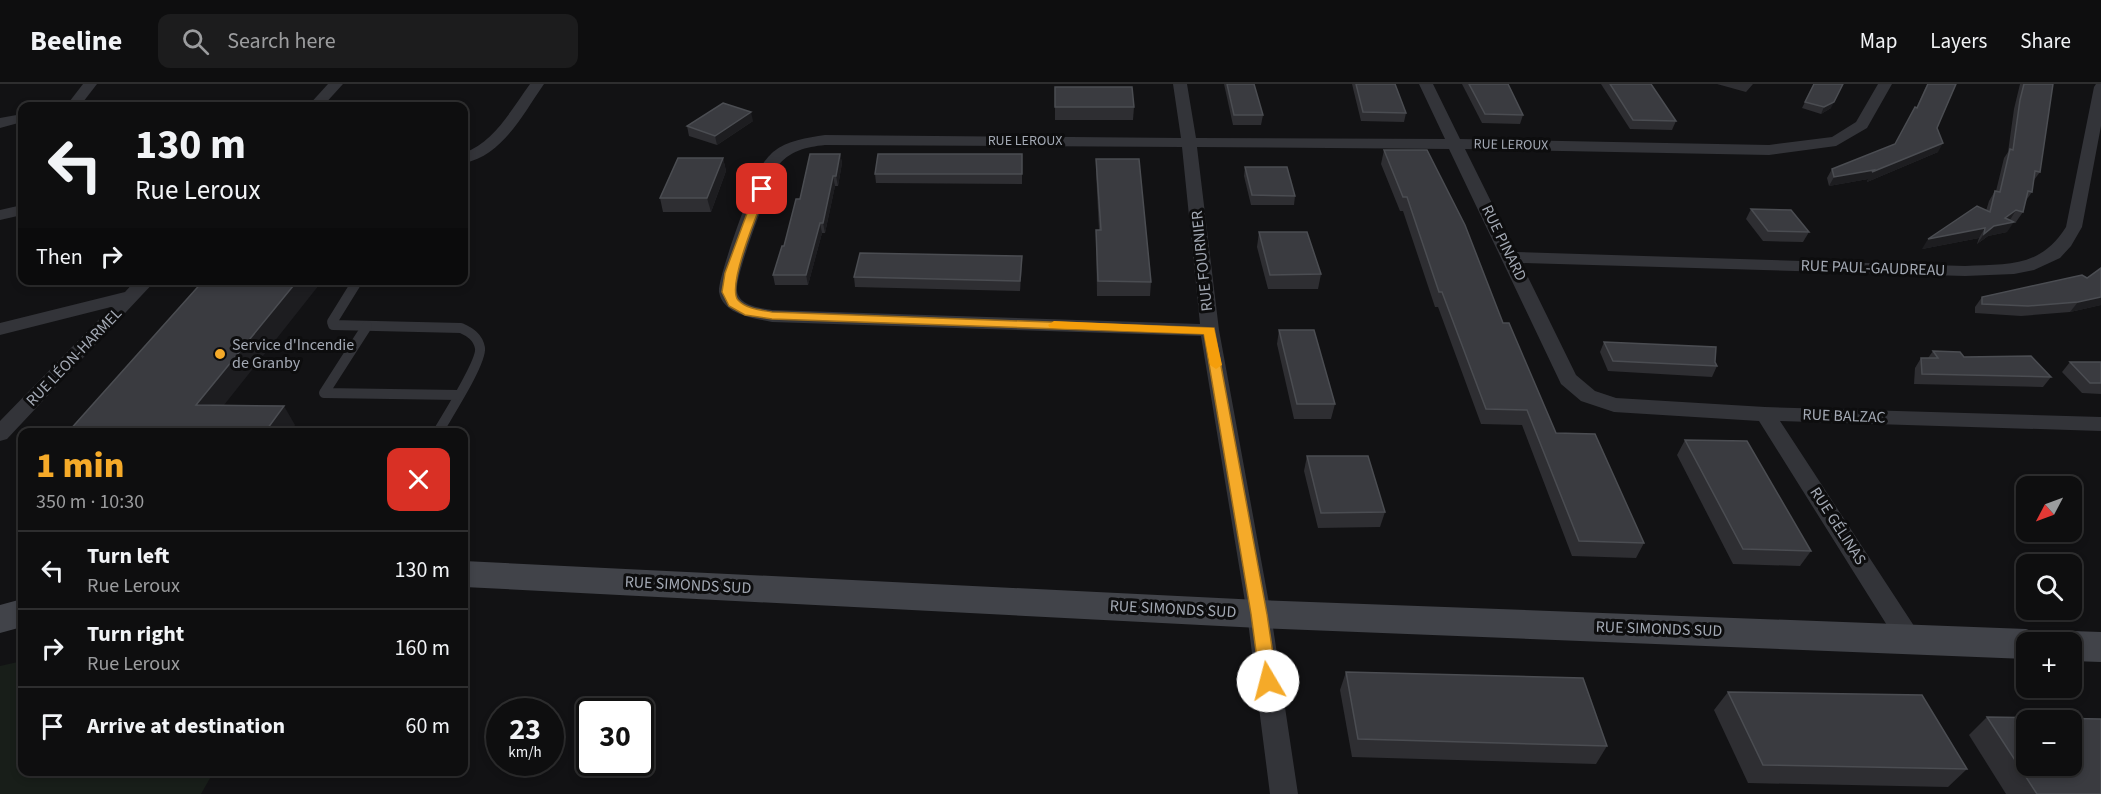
<!DOCTYPE html>
<meta charset="utf-8">
<style>
:root{--surface:#0e0e0f;--page:#1c1c1d;--text:#f1f3f6;--muted:#9b9c9e;--line:#2e2e2f;--accent:#f5aa29}
body{margin:0;font-family:"Source Sans 3",sans-serif;background:var(--page);color:var(--text);height:100vh;display:flex;flex-direction:column;font-size:22px;white-space:nowrap}
*{box-sizing:border-box;margin:0}
p{font-size:20px;color:var(--muted)}
.icon{flex:none;width:33px;height:33px;fill:none;stroke:currentColor;stroke-width:2;stroke-linecap:round;stroke-linejoin:round}
.map{position:relative;flex:1;overflow:hidden}
.details{position:absolute;left:18px;top:344px;width:450px;height:348px;display:flex;flex-direction:column;background:var(--surface);border-radius:12px;box-shadow:0 3px 9px #0003,0 0 0 2px var(--line)}
.details>*{flex:none}
.top-card{position:absolute;left:18px;top:18px;width:450px;height:183px;border-radius:12px;box-shadow:0 3px 9px #0003,0 0 0 2px var(--line);background:#0e0e0f;color:var(--text);overflow:hidden}
.needle{width:39px;rotate:229deg}
.controls{position:absolute;left:2016px;top:392px;display:grid;gap:12px}
.controls a{display:grid;place-items:center;width:66px;height:66px;border-radius:12px;background:var(--surface);box-shadow:0 3px 9px #0003,0 0 0 2px var(--line);font-size:30px}
.speed{position:absolute;left:486px;top:614px;display:flex;gap:12px;font-size:30px;font-weight:700;text-align:center}
.speed>*{display:grid;place-content:center;width:78px;height:78px;border-radius:50%;background:var(--surface);box-shadow:0 3px 9px #0003,0 0 0 2px var(--line);line-height:1}
.speed small{font-size:15px;font-weight:400}
.speed .limit{border:3px solid #111;border-radius:9px;background:#fff;color:#111}
.pin{position:absolute;display:grid;place-items:center;width:51px;height:51px;color:#fff;margin:-26px;border-radius:12px;box-shadow:0 3px 9px #0006}
.me{position:absolute;width:66px;margin:-33px;rotate:352deg;stroke-linejoin:round;filter:drop-shadow(0 0 4px #0008)}
.turn{display:flex;align-items:center;gap:21px;height:126px;padding:0 18px;font-size:27px}
.turn .icon{width:78px;height:78px;stroke-width:2.5}
.turn b{display:block;font-size:42px;line-height:51px}
.then{display:flex;align-items:center;height:57px;padding:0 18px;background:#0003;gap:12px;font-size:22px}
.round{display:grid;place-items:center;flex:none;width:63px;height:63px;border-radius:12px;background:var(--page)}
.overview{display:flex;align-items:center;justify-content:space-between;height:102px;padding:0 18px}
h1{font-size:36px;font-weight:800;line-height:45px;color:var(--accent)}
ul{padding:0;list-style:none}
li{display:flex;align-items:center;gap:18px;height:78px;padding:0 18px;border-top:2px solid var(--line)}
li div{flex:1}
li b{display:block;font-size:22px}
li em{font-style:normal}
header{display:flex;align-items:center;gap:36px;box-sizing:border-box;height:84px;padding:0 30px;background:var(--surface);border-bottom:2px solid var(--line)}
header strong{font-size:28px}
nav{display:flex;gap:33px;margin-inline-start:auto;font-size:21px}
.search{width:420px;height:54px;background:var(--page);display:flex;align-items:center;gap:15px;box-sizing:border-box;padding:0 21px;border-radius:12px;color:var(--muted);font-size:22px}
.map>svg:first-child{display:block}
</style>
<header>
<strong>Beeline</strong>
<div class="search"><svg class="icon" aria-label="search" viewBox="0 0 24 24"><circle cx="10" cy="10" r="6"/><path d="M15 15l6 6"/></svg>Search here</div>
<nav><a>Map</a><a>Layers</a><a>Share</a></nav>
</header>
<div class="map">
<svg width="2101" height="710" viewBox="0 0 2101 710">
<rect width="100%" height="100%" fill="#121214"/>
<!-- green -->
<path fill="#181e19" d="M22,577V687H214L201,710H0V582Z"/>
<g fill="none" stroke-linecap="round" stroke-linejoin="round">
<!-- lane -->
<g stroke="#333439" stroke-width="10">
<path d="M358,196L332,238L333,241L461,244C470,248 478,253 480,264C482,278 447,332 438,348"/>
<path d="M367,242L324,309L459,311"/>
</g>
<!-- street -->
<g fill="#333439" fill-rule="evenodd">
<path d="M83,0H97L80,22H66Z"/>
<path d="M328,0H343L323,22H308Z"/>
<path d="M530,0H544C523,30 503,71 464,79V69C495,57 511,26 530,0Z"/>
<path d="M1173,0H1187L1196,54L1445,55L1419,0H1433L1460,55L1769,61L1832,53L1856,38L1878,0H1892L1867,44L1836,62L1769,71L1465,65L1516,168L1965,182C2008,180 2040,184 2066,143L2094,3L2096,0H2101V42L2082,143L2071,162L2060,174L2034,186L2014,190L1965,192L1521,179L1576,291L1595,307L1616,314L1765,323L2101,333V347L1780,337L1918,548L1921,555L1918,562L1909,565L1900,562L1759,337L1614,328L1581,317L1561,300L1449,65L1197,63L1219,246L1271,530L1298,710H1270L1247,530L1201,252L772,238C754,234 723,231 719,208C717,195 753,97 762,82C764,77 769,72 773,68C787,56 807,54 825,51L1181,54ZM825,61L1182,63L1200,240L772,226C761,224 739,222 737,207C735,190 769,105 777,83C789,67 806,63 825,61Z"/>
<path d="M22,30V38L0,44V34Z"/>
<path d="M22,121V131L0,136V126Z"/>
<path d="M136,196H156L7,355L0,357V337L111,223L0,251V239L125,208Z"/>
</g>
<!-- secondary -->
<g fill="#414349" fill-rule="evenodd">
<path d="M464,477L1259,516L2026,545L2039,550L2043,558H2026V575L1259,544L464,503Z"/>
<path d="M22,515V543L0,549V521Z"/>
<path d="M2072,547L2101,548V578L2072,577V558H2056L2059,552Z"/>
</g>
</g>
<!-- wall -->
<g fill="#2e2e32">
<path d="M1224,0H1254L1263,31L1261,41H1233Z"/>
<path d="M1352,0H1395L1406,29L1404,38L1361,37Z"/>
<path d="M1462,0H1508L1523,31L1520,40L1482,39Z"/>
<path d="M1601,0H1651L1676,37L1672,46L1630,45Z"/>
<path d="M1717,0H1753L1746,8Z"/>
<path d="M1814,0L1831,24L1821,30L1802,24Z"/>
<path d="M1927,0H1956L1937,44L1938,68L1867,98L1868,95L1829,102L1827,94L1832,85L1895,60L1916,24Z"/>
<path d="M2020,0H2053L2040,88L2034,96L2032,108L2025,118L2023,128L2016,138L2009,136L2007,148L1988,152L1977,160L1979,154L1922,165L1986,127L1989,117L1995,107H1996L2004,74L2008,68L2014,25Z"/>
<path d="M1055,3L1134,23L1133,36H1055Z"/>
<path d="M753,37L717,61L689,52L687,42Z"/>
<path d="M1384,66L1503,239L1556,349L1644,459L1636,474L1572,472L1522,341L1481,340L1438,223H1435L1403,127H1400L1381,80Z"/>
<path d="M840,70L842,79L838,102H835L825,149H822L808,201H775L773,191L784,162L800,115Z"/>
<path d="M1022,70V100L876,99L875,90Z"/>
<path d="M723,74L726,87L711,128H663L660,114Z"/>
<path d="M1096,75L1151,198L1150,212H1097L1096,146H1099L1096,88Z"/>
<path d="M1245,83L1295,112L1294,121H1251L1244,92Z"/>
<path d="M1751,125L1809,148L1803,158L1763,157L1746,135Z"/>
<path d="M1259,148L1321,190L1318,205H1268L1257,163Z"/>
<path d="M1022,182L1020,207L855,203L854,193Z"/>
<path d="M2082,191L2101,221L2070,228L2021,232L1975,229V223L1982,213Z"/>
<path d="M1279,246L1335,320L1331,335H1294L1277,260Z"/>
<path d="M1604,258L1717,282L1712,293L1608,287L1600,268Z"/>
<path d="M1933,267L1964,273L2051,293L2043,303L1914,300L1915,284L1921,274H1928Z"/>
<path d="M2070,278H2101V310L2082,309L2062,288Z"/>
<path d="M1685,356L1811,467L1800,482L1733,480L1677,371Z"/>
<path d="M1307,372L1385,428L1380,443L1318,444L1304,387Z"/>
<path d="M1346,588L1607,662L1596,680L1352,673L1340,606Z"/>
<path d="M1728,608L1967,685L1948,703L1748,699L1714,626Z"/>
<path d="M1987,633L2101,710H2006L1969,651Z"/>
</g>
<!-- shaded-wall -->
<g fill="#1d1d20">
<path d="M1834,18L1831,24L1821,30L1824,23Z"/>
<path d="M751,28L753,37L717,61L715,52Z"/>
<path d="M1943,59L1938,68L1867,98L1868,95L1829,102L1834,93Z"/>
<path d="M840,70L842,79L838,102L836,92Z"/>
<path d="M723,74L726,87L711,128L707,114Z"/>
<path d="M833,92L835,102L825,149L823,139Z"/>
<path d="M2016,126L2010,136L2014,138L2007,148L1988,152L1977,160L1984,150Z"/>
<path d="M820,139L822,149L808,201L806,191Z"/>
<path d="M1985,144L1979,154L1922,165L1928,155Z"/>
<path d="M1022,172V182L1020,207V197Z"/>
<path d="M298,196H323L209,340L196,321Z"/>
<path d="M2101,213V221L2070,228L2078,218Z"/>
<path d="M284,322L295,341L290,348H265Z"/>
</g>
<!-- building -->
<g fill="#3a3b40" stroke="#4b4d52" stroke-width="1.5" fill-rule="evenodd">
<path d="M1227,0H1254L1263,31H1234Z"/>
<path d="M1356,0H1395L1406,29L1363,28Z"/>
<path d="M1469,0H1508L1523,31L1485,30Z"/>
<path d="M1610,0H1651L1676,37L1633,36Z"/>
<path d="M1814,0H1843L1834,18L1824,23L1805,18Z"/>
<path d="M1928,0H1956L1937,44L1943,59L1872,88L1874,86L1834,93L1832,85L1895,60L1915,23L1917,24Z"/>
<path d="M2024,0H2053L2040,88L2035,87L2032,108L2028,107L2023,128L2016,126L2005,134L2014,138L1994,142L1984,150L1985,144L1928,155L1977,122L1990,128L1995,107L2000,108L2010,65L2013,66L2020,16Z"/>
<path d="M1055,3H1132L1134,23H1055Z"/>
<path d="M723,19L751,28L715,52L687,42Z"/>
<path d="M1384,66H1427L1465,141L1503,239H1509L1556,349L1595,350L1644,459L1579,457L1527,326L1486,325L1442,208H1439L1407,113H1403Z"/>
<path d="M810,70H840L836,92H833L823,139H820L806,191H773L782,162H784L796,115H800Z"/>
<path d="M878,70H1022V90H875Z"/>
<path d="M678,74H723L707,114H660Z"/>
<path d="M1096,75H1139L1151,198L1098,197L1096,146H1101Z"/>
<path d="M1245,83H1287L1295,112L1252,111Z"/>
<path d="M1751,125L1791,126L1809,148L1768,147Z"/>
<path d="M1259,148H1307L1321,190L1270,191Z"/>
<path d="M860,169L1022,172L1020,197L854,193Z"/>
<path d="M2101,184V213L2078,218L2028,222L1982,220V213L2082,191L2087,194Z"/>
<path d="M204,196H298L196,321L284,322L265,348H68Z"/>
<path d="M1279,246H1314L1335,320H1297Z"/>
<path d="M1604,258L1716,263L1715,278L1717,282L1613,277Z"/>
<path d="M1933,267L1960,268L1964,273L2031,272L2051,293L1922,290L1921,274H1938Z"/>
<path d="M2070,278H2101V299H2090Z"/>
<path d="M1685,356L1747,357L1811,467L1743,465Z"/>
<path d="M1307,372H1368L1385,428L1321,429Z"/>
<path d="M1346,588L1583,594L1607,662L1358,655Z"/>
<path d="M1728,608L1922,611L1967,685L1763,681Z"/>
<path d="M1987,633L2101,635V710H2037ZM2026,636H2072V681H2026Z"/>
</g>
<!-- route -->
<path fill="#f5aa29" stroke="#9f6e1b" stroke-width="1.5" d="M762,101L767,105C760,123 726,202 738,216C746,225 761,226 772,228L1214,244L1267,530L1277,597L1274,602L1268,604L1263,602L1260,597L1251,530L1204,250L772,235L745,231L729,222L722,208L725,189L756,105Z"/>
<!-- slow -->
<path fill="#f59e0b" d="M1054,237L1214,244L1222,281L1216,285L1210,281L1204,250L1050,244L1048,241Z"/>
<!-- markers -->
<circle fill="#f5aa29" stroke="#0d0d0e" stroke-width="2" cx="220" cy="270" r="6"/>
<g text-anchor="middle" dominant-baseline="central" stroke-width="6" stroke-linejoin="round" paint-order="stroke">
<!-- far-street labels -->
<g font-size="14" fill="#a3a9b4" stroke="#0d0d0e">
<text x="1025" y="57">RUE LEROUX</text>
<text transform="translate(1511 61) rotate(1)">RUE LEROUX</text>
</g>
<!-- street labels -->
<g font-size="16" fill="#a3a9b4" stroke="#0d0d0e">
<text transform="translate(1504 159) rotate(64)">RUE PINARD</text>
<text transform="translate(1202 177) rotate(-96)">RUE FOURNIER</text>
<text transform="translate(1873 184) rotate(2)">RUE PAUL-GAUDREAU</text>
<text transform="translate(74 273) rotate(-46)">RUE LÉON-HARMEL</text>
<text transform="translate(1844 332) rotate(2)">RUE BALZAC</text>
<text transform="translate(1838 442) rotate(57)">RUE GÉLINAS</text>
<text transform="translate(688 501) rotate(3)">RUE SIMONDS SUD</text>
<text transform="translate(1173 525) rotate(3)">RUE SIMONDS SUD</text>
<text transform="translate(1659 545) rotate(2)">RUE SIMONDS SUD</text>
</g>
<!-- poi labels -->
<g font-size="16" fill="#a3a9b4" stroke="#0d0d0e" text-anchor="start">
<text x="232" y="261">Service d'Incendie<tspan x="232" dy="18">de Granby</tspan></text>
</g>
</g>
</svg>
<div class="controls">
<a><svg class="needle" viewBox="-14 -14 28 28"><path d="M0-13l5 13h-10z" fill="#e53935"/><path d="M0 13l5-13h-10z" fill="#9b9c9e"/></svg></a>
<a><svg class="icon" aria-label="search" viewBox="0 0 24 24"><circle cx="10" cy="10" r="6"/><path d="M15 15l6 6"/></svg></a>
<a>+</a>
<a>−</a>
</div>
<div class="speed"><div>23<small>km/h</small></div><div class="limit">30</div></div>
<div class="pin" style="left:762px;top:105px;background:#d93025"><svg class="icon" aria-label="arrive" viewBox="0 0 24 24"><path d="M6 21V4h12l-3 4 3 4H6"/></svg></div>
<svg class="me" style="left:1268px;top:597px" viewBox="-20 -20 40 40"><circle r="19" fill="#fff"/><path d="M0-13L10 11 0 6-10 11z" fill="#f5aa29"/></svg>
<div class="top-card">
<div class="turn"><svg class="icon" aria-label="left" viewBox="0 0 24 24"><path d="M17 20v-9H6M10 6l-5 5 5 5"/></svg><div><b>130 m</b>Rue Leroux</div></div>
<div class="then">Then<svg class="icon" aria-label="right" viewBox="0 0 24 24"><path d="M7 20v-9h11M14 6l5 5-5 5"/></svg></div>
</div>
<section class="details">
<div class="overview"><div><h1>1 min</h1><p>350 m · 10:30</p></div><a class="round" style="background:#d93025;color:#fff"><svg class="icon" aria-label="close" viewBox="0 0 24 24"><path d="M6 6l12 12M18 6L6 18"/></svg></a></div>
<ul>
<li><svg class="icon" aria-label="left" viewBox="0 0 24 24"><path d="M17 20v-9H6M10 6l-5 5 5 5"/></svg><div><b>Turn left</b><p>Rue Leroux</p></div><em>130 m</em></li>
<li><svg class="icon" aria-label="right" viewBox="0 0 24 24"><path d="M7 20v-9h11M14 6l5 5-5 5"/></svg><div><b>Turn right</b><p>Rue Leroux</p></div><em>160 m</em></li>
<li><svg class="icon" aria-label="arrive" viewBox="0 0 24 24"><path d="M6 21V4h12l-3 4 3 4H6"/></svg><div><b>Arrive at destination</b></div><em>60 m</em></li>
</ul>
</section>
</div>
